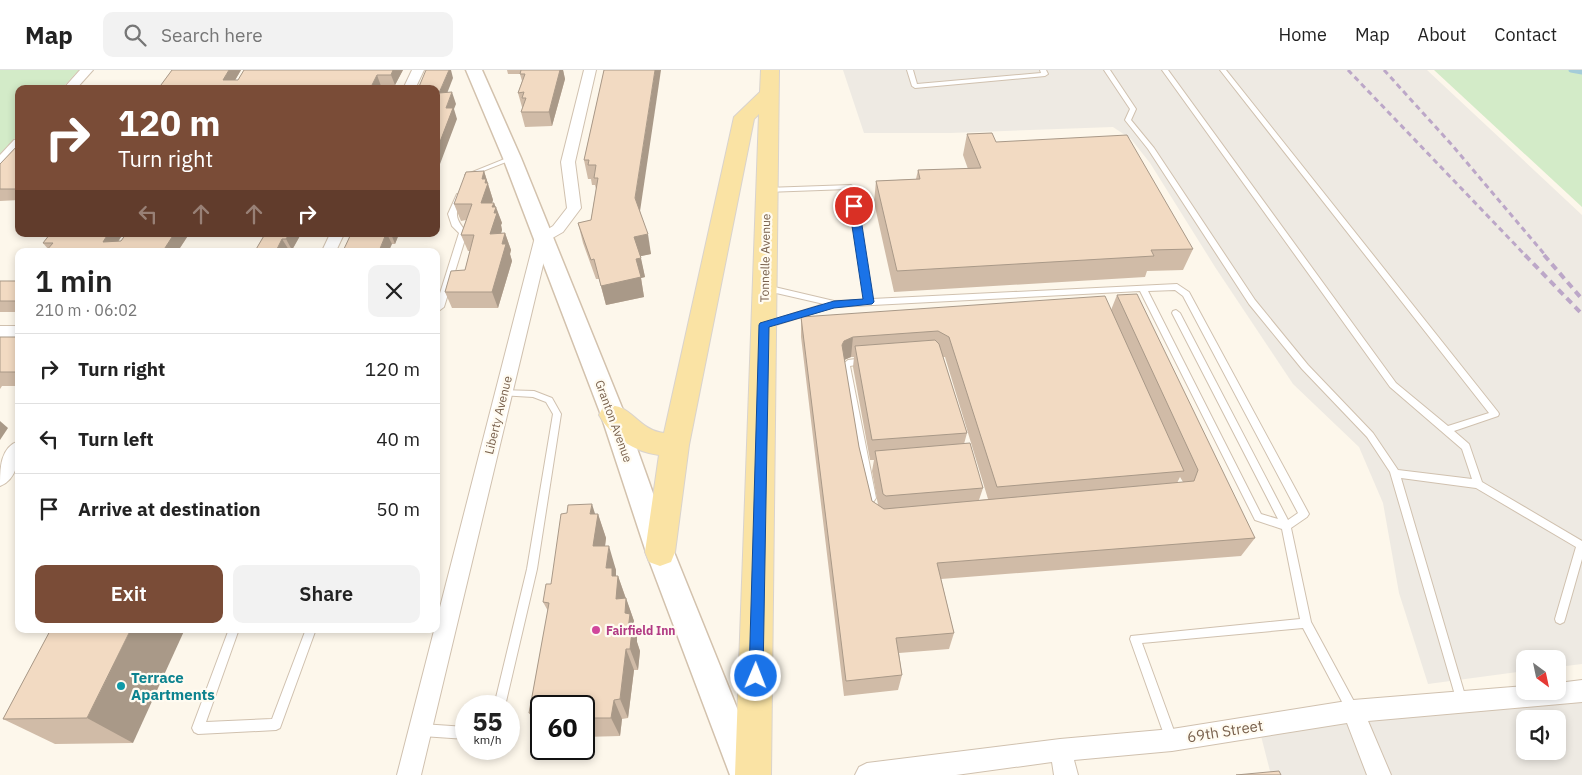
<!DOCTYPE html>
<meta charset="utf-8">
<style>
:root{--surface:#fff;--page:#f2f2f2;--text:#222;--muted:#767676;--line:#e0e0e0;--accent:#7a4c37}
body{margin:0;font-family:"IBM Plex Sans",sans-serif;background:var(--page);color:var(--text);height:100vh;display:flex;flex-direction:column;font-size:19px;white-space:nowrap}
*{box-sizing:border-box;margin:0}
p{font-size:16px;color:var(--muted)}
.icon{flex:none;width:28px;height:28px;fill:none;stroke:currentColor;stroke-width:2;stroke-linecap:round;stroke-linejoin:round}
.map{position:relative;flex:1;overflow:hidden}
.side{position:absolute;left:15px;top:178px;width:425px;height:385px;display:flex;flex-direction:column;background:var(--surface);border-radius:10px;box-shadow:0 2px 8px #0003}
.side>*{flex:none}
.hud{position:absolute;left:15px;top:15px;width:425px;height:152px;border-radius:10px;box-shadow:0 2px 8px #0003;background:#7a4c37;color:#fff;overflow:hidden}
.needle{width:32px;rotate:147deg}
.tools{position:absolute;left:1516px;top:580px;display:grid;gap:10px}
.tools a{display:grid;place-items:center;width:50px;height:50px;border-radius:10px;background:var(--surface);box-shadow:0 2px 8px #0003;font-size:25px}
.speed{position:absolute;left:455px;top:625px;display:flex;gap:10px;font-size:25px;font-weight:700;text-align:center}
.speed>*{display:grid;place-content:center;width:65px;height:65px;border-radius:50%;background:var(--surface);box-shadow:0 2px 8px #0003;line-height:1}
.speed small{font-size:12px;font-weight:400}
.speed .limit{border:2px solid #111;border-radius:8px;background:#fff;color:#111}
.pin{position:absolute;display:grid;place-items:center;width:42px;height:42px;color:#fff;margin:-21px;border:2px solid #fff;border-radius:50%;box-shadow:0 1px 5px #0007}
.me{position:absolute;width:55px;margin:-28px;rotate:1deg;stroke-linejoin:round;filter:drop-shadow(0 0 4px #0008)}
.turn{display:flex;align-items:center;gap:18px;height:105px;padding:0 20px;font-size:22px}
.turn .icon{width:65px;height:65px;stroke-width:2.5}
.turn b{display:block;font-size:35px;line-height:42px}
.lanes{display:flex;align-items:center;height:48px;padding:0 20px;background:#0003;justify-content:center;gap:25px;direction:ltr}
.lanes .off{opacity:.35}
.round{display:grid;place-items:center;flex:none;width:52px;height:52px;border-radius:10px;background:var(--page)}
.overview{display:flex;align-items:center;justify-content:space-between;height:85px;padding:0 20px}
h1{font-size:30px;font-weight:600;line-height:38px}
.button{display:flex;gap:10px;margin-top:auto;padding:10px 20px}
.button a{flex:1;height:58px;border-radius:10px;background:var(--accent);color:#fff;font-size:20px;font-weight:600;line-height:58px;text-align:center}
.button a+a{background:var(--page);color:var(--text)}
ul{padding:0;list-style:none}
li{display:flex;align-items:center;gap:15px;height:70px;padding:0 20px;border-top:1px solid var(--line)}
li div{flex:1}
li b{display:block;font-size:19px}
li em{font-style:normal}
header{display:flex;align-items:center;gap:30px;box-sizing:border-box;height:70px;padding:0 25px;background:var(--surface);border-bottom:1px solid var(--line)}
header strong{font-size:24px}
nav{display:flex;gap:28px;margin-inline-start:auto;font-size:18px}
.search{width:350px;height:45px;background:var(--page);display:flex;align-items:center;gap:12px;box-sizing:border-box;padding:0 18px;border-radius:10px;color:var(--muted);font-size:19px}
.map>svg:first-child{display:block}
</style>
<header>
<strong>Map</strong>
<div class="search"><svg class="icon" aria-label="search" viewBox="0 0 24 24"><circle cx="10" cy="10" r="6"/><path d="M15 15l6 6"/></svg>Search here</div>
<nav><a>Home</a><a>Map</a><a>About</a><a>Contact</a></nav>
</header>
<div class="map">
<svg width="1582" height="705" viewBox="0 0 1582 705">
<rect width="100%" height="100%" fill="#fdf7eb"/>
<!-- industrial -->
<g fill="#eeeae3" fill-rule="evenodd">
<path d="M843,0H1427L1582,145V594L1558,597V589H1525V601L1428,614L1399,523L1383,433L1359,377L1293,314L1215,197L1150,93L1131,69L1113,57L950,63H864Z"/>
<path d="M1582,630V705H1271L1260,662ZM1525,649H1558V681H1525Z"/>
</g>
<!-- green -->
<g fill="#d3ebc8">
<path d="M0,0H79L61,19H19V64L0,84Z"/>
<path d="M1434,0H1582V137Z"/>
</g>
<g fill="none" stroke-linecap="round" stroke-linejoin="round">
<!-- stream -->
<path stroke="#a4ccd9" stroke-width="5" d="M1571,0L1582,2"/>
<defs>
<g id="lane">
<path d="M907,0H913L917,14L1041,3L1040,0H1046L1048,4L1045,6L915,18L912,16Z"/>
<path d="M1104,0H1110L1136,39L1131,50L1154,78L1255,230L1308,295L1373,363L1398,400L1472,409L1462,379L1390,317L1162,0H1168L1396,313L1448,356L1489,343L1220,0H1226L1498,342L1499,344L1498,346L1454,361L1469,374L1482,412L1582,471V489L1565,549L1564,552L1560,554L1556,552L1555,549L1576,477L1476,418L1401,408L1467,632L1466,636L1462,637L1458,636L1457,632L1390,402L1367,367L1302,299L1249,234L1148,79L1125,50L1130,39Z"/>
<path d="M512,86L514,87V89L470,106H466L465,105Z"/>
<path d="M851,115L854,117L872,229L1177,214L1189,222L1309,444L1307,447L1291,458L1311,552L1357,637L1359,641L1357,645L1353,646L1349,645L1303,558L1142,573L1177,669L1175,673L1171,675L1167,673L1130,569L1131,566L1300,549L1282,459L1255,450L1140,221L834,237L766,258L763,257L762,255L763,253L824,234L763,220L762,218L763,216L766,215L834,231L865,230L848,119L766,122L763,120L766,118ZM1175,220L1183,226L1298,443L1288,450L1180,243L1176,240L1173,241L1172,243L1278,449L1261,444L1148,221Z"/>
<path d="M457,124H461L462,126C455,145 454,147 467,163L444,237L440,240L437,239L436,236L459,163L452,156L448,144Z"/>
<path d="M864,288L867,289L868,291L867,293L850,296L876,428L874,431L871,432L868,431L866,428L842,295L848,290Z"/>
<path d="M503,320L534,321L552,328L561,344L537,499L505,636H494L527,499L553,344L546,332L533,327L500,325L499,323Z"/>
<path d="M229,559H239L206,652L272,649L306,559H316L280,658L276,660L198,664L194,662L192,658Z"/>
<path d="M422,654L466,657V669L422,666L418,664L416,660L418,656Z"/>
</g>
<g id="street">
<path d="M80,0H93L76,19H63Z"/>
<path d="M412,0H424L415,19H403Z"/>
<path d="M584,0H596L575,92L581,138L563,162L549,170L421,705H397L535,167L553,156L567,138L561,92Z"/>
<path d="M19,69V81L5,96L0,97V85L14,70Z"/>
<path d="M330,164H344L336,181H322Z"/>
<rect x="0" y="256" width="19" height="12"/>
<path d="M19,371C19,387 18,409 0,416C0,399 0,377 19,371Z"/>
<path d="M1582,610V632L1368,651L1391,705H1367L1347,653L1172,681L1074,690L1078,705H1054L1052,692L956,705H855L859,697L867,693L1060,669L1172,659L1353,630L1525,616V621H1558V613Z"/>
</g>
<path id="secondary" d="M466,0H482L521,88L625,345L674,482L764,705H730L646,482L601,345L503,88Z"/>
<path id="primary" d="M761,0H779L771,705H735L759,44L754,49L689,375L675,482L671,492L660,496L649,492L645,482L659,385C635,382 611,367 599,345L603,337C630,329 636,360 664,363L734,47L760,22Z"/>
</defs>
<!-- lane casing -->
<use href="#lane" stroke="#d0c1af" stroke-width="2"/>
<!-- street casing -->
<use href="#street" stroke="#d0c1af" stroke-width="2"/>
<!-- secondary casing -->
<use href="#secondary" stroke="#d3c2ad" stroke-width="3"/>
<!-- primary casing -->
<use href="#primary" stroke="#d9d3cd" stroke-width="2"/>
<!-- lane -->
<use href="#lane" fill="#fff" fill-rule="evenodd"/>
<!-- street -->
<use href="#street" fill="#fff" fill-rule="evenodd"/>
<!-- secondary -->
<use href="#secondary" fill="#fff" fill-rule="evenodd"/>
<!-- primary -->
<use href="#primary" fill="#fae3a4" fill-rule="evenodd"/>
<!-- rail-far1 -->
<g stroke="#bca7c8" stroke-width="3" stroke-dasharray="5.5 4" stroke-linecap="butt">
<path d="M1348,0L1526,186"/>
<path d="M1384,0L1452,75L1546,186"/>
</g>
<!-- rail -->
<g stroke="#bca7c8" stroke-width="4" stroke-dasharray="7 5" stroke-linecap="butt">
<path d="M1525,185L1582,244"/>
<path d="M1544,185L1582,229"/>
</g>
</g>
<!-- wall -->
<g fill="#d0bba7" fill-rule="evenodd">
<path d="M172,0H241L235,10H238L244,0H403L395,15L158,19Z"/>
<path d="M507,0H563L565,9L552,56L525,57L521,42L523,37H522L518,23L522,11L520,4H508Z"/>
<path d="M604,0L651,184L640,186L645,207L641,208L644,227L606,235L599,209H596L583,173L578,153L591,150L596,119L595,115H592L591,109H588L584,90Z"/>
<path d="M967,64L996,72L1193,179L1183,200L1147,201L1145,207L894,222L874,132L876,111L916,109L918,100L968,99L963,85Z"/>
<path d="M19,74V130L0,131V94Z"/>
<path d="M484,101L493,130L492,133H494L502,153L501,155L502,160L501,163H505L511,180L510,184L512,191L498,238H452L445,222L465,200L470,181H468L461,165L466,150L461,151L454,134Z"/>
<path d="M50,164H123L118,171H121L126,164H189L178,181H46L48,179L43,173Z"/>
<path d="M265,164H301L292,180H289L288,181H255Z"/>
<path d="M351,164H399L395,174H392Z"/>
<rect x="0" y="211" width="19" height="31"/>
<path d="M1117,225L1255,468L1241,486L941,509L954,563L949,579L899,583L902,605L898,620L844,626L801,267V247L1111,240ZM851,287H854L853,297L870,390H874L872,401L878,435L872,431L859,377L844,290ZM943,287H945L988,429L979,430L983,418L964,374L967,363ZM1180,407L1183,412L1177,413Z"/>
<path d="M0,267H19V316H2L0,319Z"/>
<path d="M595,444H598L606,468L605,476L616,500V506H618L634,551L633,554L637,566V572L640,581L638,600H634L628,648L622,649L620,666L584,667V636H541V661L529,643L548,541L543,532L551,514Z"/>
<path d="M51,559L133,673L55,674L3,649Z"/>
</g>
<!-- shaded-wall -->
<g fill="#a99988">
<path d="M229,0H241L230,19L223,10Z"/>
<path d="M393,0H403L395,15L391,5Z"/>
<path d="M449,0H451L453,8L443,34L439,23Z"/>
<path d="M560,0H563L565,9L552,56L549,42Z"/>
<path d="M655,0H661L639,148L635,128Z"/>
<path d="M377,5L381,16L380,19H370Z"/>
<path d="M452,22L456,34L454,39L457,49L437,102L436,99V82L446,38Z"/>
<path d="M484,101L493,130L487,149L481,133L482,109Z"/>
<path d="M494,133L496,138V137L502,153L501,155L502,160L496,180L490,164L492,137Z"/>
<path d="M505,163L511,180L510,184L512,191L498,238L492,222Z"/>
<path d="M108,164H123L112,181L103,172Z"/>
<path d="M174,164H189L178,181H163Z"/>
<path d="M289,164H301L292,180L286,169Z"/>
<path d="M386,164H387L392,174L389,181H379Z"/>
<path d="M391,164H399L395,174Z"/>
<path d="M648,164L651,184L637,187L634,167Z"/>
<path d="M282,169L289,180L288,181H276Z"/>
<path d="M641,188L645,207L641,208L644,227L606,235L601,216L636,189Z"/>
<path d="M853,267L851,287L842,291V275L844,271Z"/>
<path d="M0,351L8,358L0,370Z"/>
<path d="M592,434L597,450L598,444L606,468L602,500L593,476L590,444Z"/>
<path d="M609,476L616,500V507L618,506L626,529H616L606,498Z"/>
<path d="M626,528L634,551L633,554L637,566V572L640,581L638,600L630,579L628,559L625,543Z"/>
<path d="M131,559H185L133,673L87,648Z"/>
<path d="M626,579L634,600L628,648L620,629Z"/>
<path d="M614,630L622,649L620,666L611,648Z"/>
</g>
<!-- building -->
<g fill="#f2dac2" stroke="#a99988">
<path d="M172,0H229L223,10H238L244,0H393L391,5H377L370,19H158Z"/>
<path d="M426,0H449L439,23L452,22L446,38H453L436,82V19H418Z"/>
<path d="M521,0H560L549,42H521L526,28H522L524,22L518,23L525,4H520Z"/>
<path d="M604,0H655L635,128L648,164L634,167L641,188L636,189L641,207L601,216L594,189L591,190L578,153L591,150L598,108H594L596,95H588L589,90H584Z"/>
<path d="M992,63L996,72L1127,65L1193,179L1151,180L1154,186L897,201L876,111L920,109L918,100L981,98L967,64Z"/>
<path d="M19,74V119H0V94Z"/>
<path d="M484,101L482,109H486L485,113H488L481,133H494L492,137H496L494,143H497L490,164L505,163L502,174H506L492,222H445L451,201L465,200L474,165H461L472,134H454L466,102Z"/>
<path d="M50,164H108L103,172L121,171L126,164H174L163,181H46L53,173H43Z"/>
<path d="M265,164H289L286,169H282L276,181H255Z"/>
<path d="M351,164H386L379,181H343Z"/>
<rect x="0" y="211" width="19" height="20"/>
<path d="M1137,224L1255,468L937,493L954,563L896,568L902,605L846,611L801,247L1105,226L1184,401L997,417L949,267L938,261L853,267L844,271L842,275L859,377L872,431L884,439L1194,411L1198,400L1117,225Z"/>
<rect x="0" y="267" width="19" height="35"/>
<path d="M935,270L939,274L967,363L872,370L855,276Z"/>
<path d="M970,373L983,418L886,426L883,424L875,381Z"/>
<path d="M592,434L590,444H598L593,476H609L606,498H612V506H618L616,529L626,528L625,543L630,544L628,559L632,560L630,579H626L620,629L614,630L611,648H584V636H541V643H529L549,533L543,532L546,514H551L561,444L567,443L568,435Z"/>
<path d="M51,559H131L87,648L3,649Z"/>
<path d="M1279,701L1281,705H1236Z"/>
</g>
<!-- route -->
<path fill="#1a73e8" stroke="#114b97" d="M854,133L859,136L874,232L872,234L834,238L769,257L763,606L761,610L756,612L751,610L749,606L759,255L760,253L834,231L863,229L849,136Z"/>
<!-- markers -->
<circle fill="#d1479c" stroke="#fffbf1" stroke-width="2" cx="596" cy="560" r="5"/>
<circle fill="#0f9aa8" stroke="#fffbf1" stroke-width="2" cx="121" cy="616" r="5"/>
<g text-anchor="middle" dominant-baseline="central" stroke-width="4.5" stroke-linejoin="round" paint-order="stroke">
<!-- street labels -->
<g font-size="12" fill="#79614d" stroke="#fffbf1">
<text transform="translate(765 188) rotate(-89)">Tonnelle Avenue</text>
<text transform="translate(498 345) rotate(-76)">Liberty Avenue</text>
<text transform="translate(614 351) rotate(70)">Granton Avenue</text>
</g>
<!-- hotel labels -->
<g font-size="12" font-weight="bold" fill="#b23c85" stroke="#fffbf1" text-anchor="start">
<text x="606" y="560">Fairfield Inn</text>
</g>
<!-- near-culture labels -->
<g font-size="15" font-weight="bold" fill="#0d838f" stroke="#fffbf1" text-anchor="start">
<text x="131" y="607">Terrace<tspan x="131" dy="17">Apartments</tspan></text>
</g>
<!-- near-street labels -->
<g font-size="15" fill="#79614d" stroke="#fffbf1">
<text transform="translate(1225 661) rotate(-9)">69th Street</text>
</g>
</g>
</svg>
<div class="tools">
<a><svg class="needle" viewBox="-14 -14 28 28"><path d="M0-13l5 13h-10z" fill="#e53935"/><path d="M0 13l5-13h-10z" fill="#767676"/></svg></a>
<a><svg class="icon" aria-label="sound" viewBox="0 0 24 24"><path d="M4 9h4l5-4v14l-5-4H4zM17 9q2 3 0 6"/></svg></a>
</div>
<div class="speed"><div>55<small>km/h</small></div><div class="limit">60</div></div>
<div class="pin" style="left:854px;top:136px;background:#d93025"><svg class="icon" aria-label="arrive" viewBox="0 0 24 24"><path d="M6 21V4h12l-3 4 3 4H6"/></svg></div>
<svg class="me" style="left:756px;top:606px" viewBox="-20 -20 40 40"><circle r="17" fill="#1a73e8" stroke="#fff" stroke-width="3"/><path d="M0-11L8 9 0 5-8 9z" fill="#fff"/></svg>
<div class="hud">
<div class="turn"><svg class="icon" aria-label="right" viewBox="0 0 24 24"><path d="M7 20v-9h11M14 6l5 5-5 5"/></svg><div><b>120 m</b>Turn right</div></div>
<div class="lanes"><svg class="icon off" aria-label="left" viewBox="0 0 24 24"><path d="M17 20v-9H6M10 6l-5 5 5 5"/></svg><svg class="icon off" aria-label="ahead" viewBox="0 0 24 24"><path d="M12 20V5M6 11l6-6 6 6"/></svg><svg class="icon off" aria-label="ahead" viewBox="0 0 24 24"><path d="M12 20V5M6 11l6-6 6 6"/></svg><svg class="icon" aria-label="right" viewBox="0 0 24 24"><path d="M7 20v-9h11M14 6l5 5-5 5"/></svg></div>
</div>
<section class="side">
<div class="overview"><div><h1>1 min</h1><p>210 m · 06:02</p></div><a class="round"><svg class="icon" aria-label="close" viewBox="0 0 24 24"><path d="M6 6l12 12M18 6L6 18"/></svg></a></div>
<ul>
<li><svg class="icon" aria-label="right" viewBox="0 0 24 24"><path d="M7 20v-9h11M14 6l5 5-5 5"/></svg><div><b>Turn right</b></div><em>120 m</em></li>
<li><svg class="icon" aria-label="left" viewBox="0 0 24 24"><path d="M17 20v-9H6M10 6l-5 5 5 5"/></svg><div><b>Turn left</b></div><em>40 m</em></li>
<li><svg class="icon" aria-label="arrive" viewBox="0 0 24 24"><path d="M6 21V4h12l-3 4 3 4H6"/></svg><div><b>Arrive at destination</b></div><em>50 m</em></li>
</ul>
<div class="button"><a>Exit</a><a>Share</a></div>
</section>
</div>
